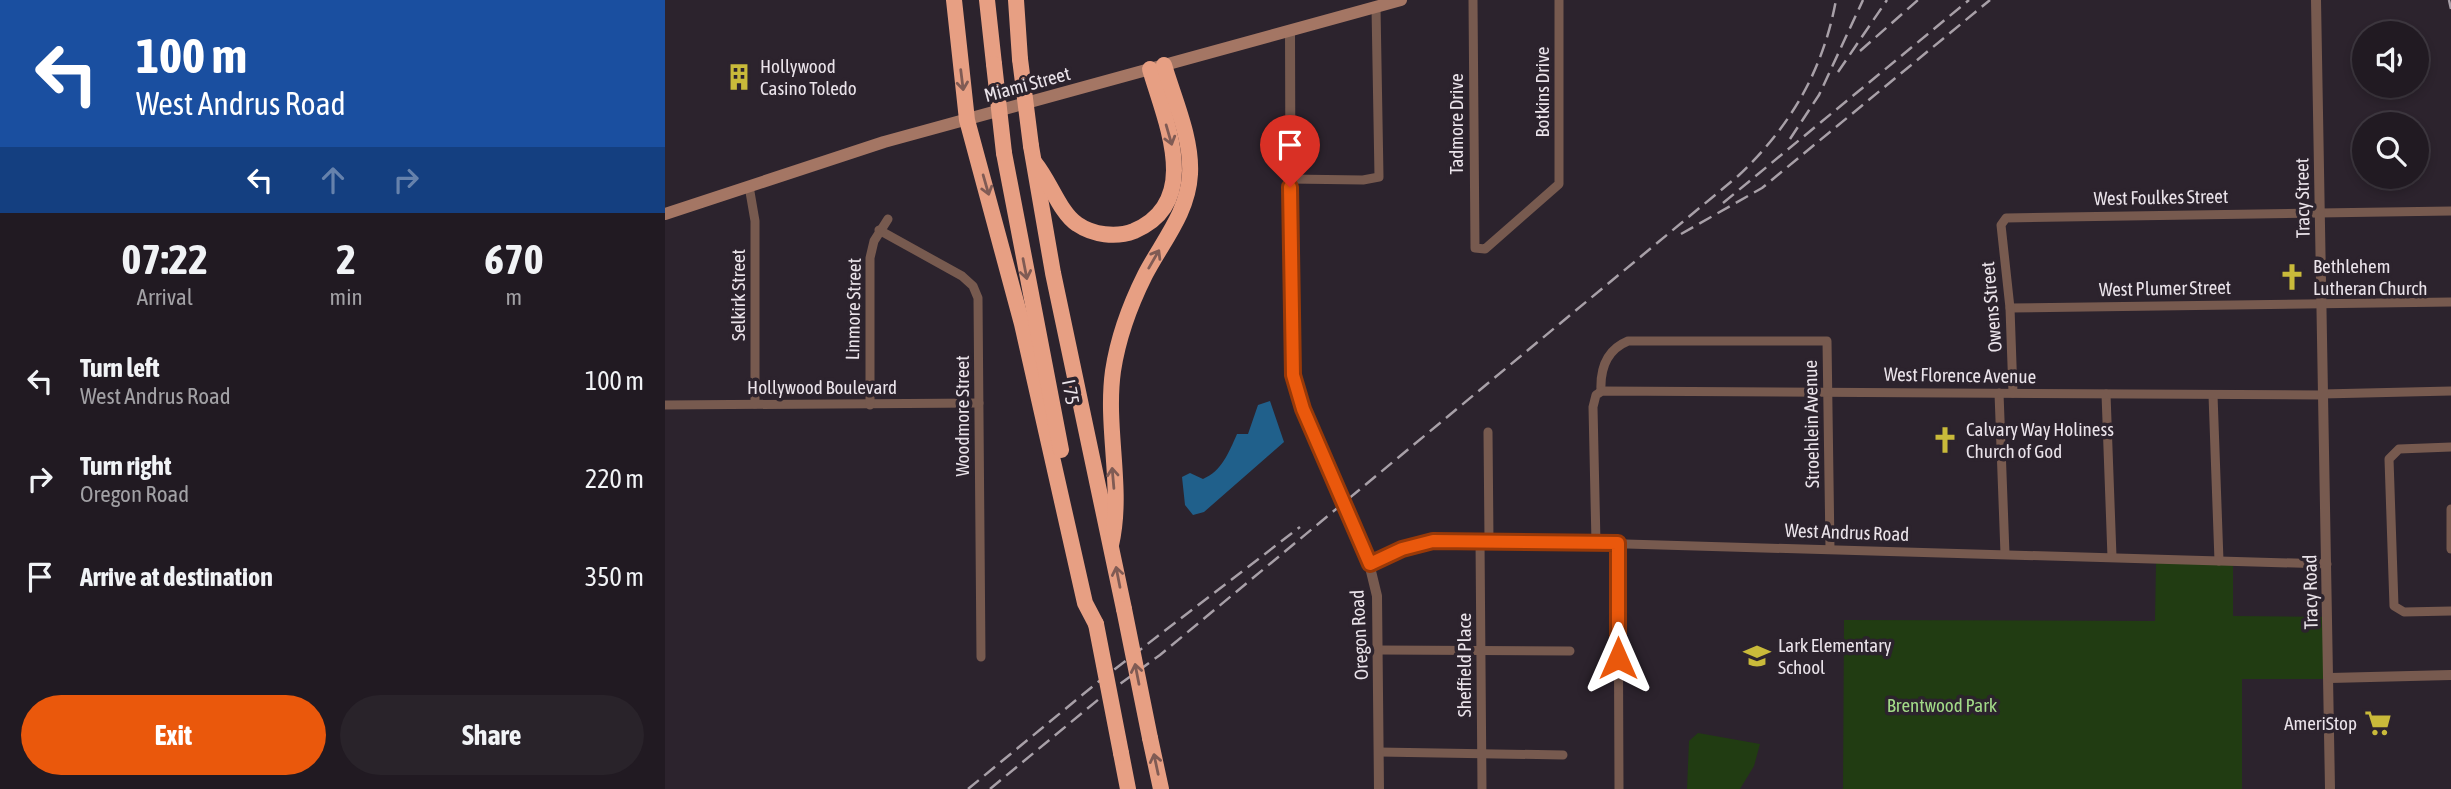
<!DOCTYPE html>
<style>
:root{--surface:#211a22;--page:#29232a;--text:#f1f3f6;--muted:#a2a1a5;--line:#3e3840;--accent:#ea580c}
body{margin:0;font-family:"Asap Condensed",sans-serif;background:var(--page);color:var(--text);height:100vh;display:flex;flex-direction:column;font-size:26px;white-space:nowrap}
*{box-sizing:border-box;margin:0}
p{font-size:23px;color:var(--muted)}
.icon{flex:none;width:38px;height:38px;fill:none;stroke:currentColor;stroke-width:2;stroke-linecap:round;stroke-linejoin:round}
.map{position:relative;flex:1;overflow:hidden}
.panel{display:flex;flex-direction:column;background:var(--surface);width:665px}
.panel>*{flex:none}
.hud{background:#1a4fa0;color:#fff;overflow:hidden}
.fabs{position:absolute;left:1687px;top:21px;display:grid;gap:14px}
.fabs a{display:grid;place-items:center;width:77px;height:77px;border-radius:50%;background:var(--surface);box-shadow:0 4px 10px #0003,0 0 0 2px var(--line);font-size:35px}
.pin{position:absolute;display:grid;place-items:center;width:60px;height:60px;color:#fff;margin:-72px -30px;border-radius:50% 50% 50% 0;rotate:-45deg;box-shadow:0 0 7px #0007}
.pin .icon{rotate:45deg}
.me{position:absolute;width:77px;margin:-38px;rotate:0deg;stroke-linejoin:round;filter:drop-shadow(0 0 5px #0008)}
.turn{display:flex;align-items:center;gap:24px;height:147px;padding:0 21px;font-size:32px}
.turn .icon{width:91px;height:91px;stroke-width:2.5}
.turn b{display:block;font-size:49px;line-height:60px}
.lanes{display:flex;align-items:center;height:66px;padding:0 21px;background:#0003;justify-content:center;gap:35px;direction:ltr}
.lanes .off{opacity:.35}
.eta{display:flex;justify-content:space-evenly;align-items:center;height:119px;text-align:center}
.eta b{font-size:42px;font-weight:700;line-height:49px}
.button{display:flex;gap:14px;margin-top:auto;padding:14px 21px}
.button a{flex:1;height:80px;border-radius:42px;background:var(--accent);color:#fff;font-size:28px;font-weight:700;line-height:80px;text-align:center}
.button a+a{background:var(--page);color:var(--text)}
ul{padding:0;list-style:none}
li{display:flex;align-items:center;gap:21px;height:98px;padding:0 21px}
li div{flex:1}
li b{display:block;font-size:26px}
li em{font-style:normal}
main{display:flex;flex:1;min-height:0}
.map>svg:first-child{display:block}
</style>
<main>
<section class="panel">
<div class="hud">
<div class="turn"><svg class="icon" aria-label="left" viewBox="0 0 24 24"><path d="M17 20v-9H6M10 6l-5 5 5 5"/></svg><div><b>100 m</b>West Andrus Road</div></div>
<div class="lanes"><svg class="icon" aria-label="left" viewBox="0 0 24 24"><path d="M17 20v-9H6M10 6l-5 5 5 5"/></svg><svg class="icon off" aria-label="ahead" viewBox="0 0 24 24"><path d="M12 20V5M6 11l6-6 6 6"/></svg><svg class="icon off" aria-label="right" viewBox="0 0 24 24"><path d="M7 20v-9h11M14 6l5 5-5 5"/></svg></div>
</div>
<div class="eta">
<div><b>07:22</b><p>Arrival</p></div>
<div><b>2</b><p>min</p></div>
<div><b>670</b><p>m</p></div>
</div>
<ul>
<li><svg class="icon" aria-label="left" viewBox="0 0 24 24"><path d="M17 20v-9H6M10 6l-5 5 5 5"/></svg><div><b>Turn left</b><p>West Andrus Road</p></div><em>100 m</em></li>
<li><svg class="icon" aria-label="right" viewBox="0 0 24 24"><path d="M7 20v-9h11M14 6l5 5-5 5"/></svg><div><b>Turn right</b><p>Oregon Road</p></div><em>220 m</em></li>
<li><svg class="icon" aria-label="arrive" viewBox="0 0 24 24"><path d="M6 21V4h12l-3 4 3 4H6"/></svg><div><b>Arrive at destination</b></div><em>350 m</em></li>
</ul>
<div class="button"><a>Exit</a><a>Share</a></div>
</section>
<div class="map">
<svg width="1786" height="789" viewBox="0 0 1786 789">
<rect width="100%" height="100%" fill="#2c232d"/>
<!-- green -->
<g fill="#213c12">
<path d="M1491,563H1568V616L1662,617V679H1577V789H1178L1179,620L1490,621Z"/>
<path d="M1033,733L1095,744L1089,766L1075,789H1022L1024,741Z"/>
</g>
<!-- water -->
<path fill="#20608b" d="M605,401L619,442L539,512L528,515L520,505L517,477L525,473L538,479C557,471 564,452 572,434H583L593,405Z"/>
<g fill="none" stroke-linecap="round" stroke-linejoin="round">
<!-- minor -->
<g stroke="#775a4f" stroke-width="9">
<path d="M808,0L810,248L820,249L894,184V0"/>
<path d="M625,179L698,180L714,177L711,7"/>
<path d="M84,186L90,221V404"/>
<path d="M214,230L297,276L308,286L313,298L316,657"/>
<path d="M1345,308L1786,302"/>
<path d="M936,391C935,369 941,350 963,341H1162L1165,549"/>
<path d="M1334,393L1340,554"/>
<path d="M1348,393L1345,308L1336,225L1341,218L1786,211"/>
<path d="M1441,394L1447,557"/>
<path d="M1657,394L1786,391"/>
<path d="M1548,395L1554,561"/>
<path d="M0,405L314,403"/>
<path d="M205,405V258L209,241L223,219"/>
<path d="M823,432L824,540"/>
<path d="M1786,447L1734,449L1724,459L1729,606L1739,612L1786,611"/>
<path d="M1786,509V549"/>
<path d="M815,540L817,789"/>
<path d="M931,543L928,407L931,395L937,391L1657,395"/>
<path d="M953,543L954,789"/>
<path d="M705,564L751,544L786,539L1662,564"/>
<path d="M714,650L905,651"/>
<path d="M714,752L898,755"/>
</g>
<!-- tertiary -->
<g stroke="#775a4f" stroke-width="10">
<path d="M1651,0L1665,789"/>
<path d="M625,33L626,359L635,400L668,477"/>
<path d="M687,520L704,563L712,596L714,789"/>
<path d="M1665,678L1786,675"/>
</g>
<!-- secondary -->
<path stroke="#a47664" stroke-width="12" d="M0,214L219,142L736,0"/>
<!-- motorway -->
<g stroke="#e79f83" stroke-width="16">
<path d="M289,0L302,120L357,324L420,603L431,624"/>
<path d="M322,0L329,64"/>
<path d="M351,0L355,59"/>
<path d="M366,146L388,273L459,609"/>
<path d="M339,153L396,450"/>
<path d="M370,163C385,181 395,213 412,224C428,235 451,238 469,231C538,202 500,121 485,69"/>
<path d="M446,545C459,489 440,429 448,371C453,338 465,305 480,275C497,242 523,213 525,174C527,138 509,99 499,65"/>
<path d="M485,738L496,789"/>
<path d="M456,753L463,789"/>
</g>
<!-- rail -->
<g stroke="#a8a0a8" stroke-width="2.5" stroke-dasharray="14 7" stroke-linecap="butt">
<path d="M1784,0L1786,9"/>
<path d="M1195,51L1253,0"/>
<path d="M1173,72L1222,0"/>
<path d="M1125,139L1154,95L1198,0"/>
<path d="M1058,203L1304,0"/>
<path d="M1016,234L1097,188L1325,0"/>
<path d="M303,789L433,682L635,527"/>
<path d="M325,789L434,699L495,655L1073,176C1125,127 1158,71 1171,0"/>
</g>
<!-- tertiary-bridge -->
<path stroke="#775a4f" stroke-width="10" d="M668,477L687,520"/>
<!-- motorway-bridge -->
<g stroke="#e79f83" stroke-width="16">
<path d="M355,59L366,146"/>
<path d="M329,64L339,153"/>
<path d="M459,609L485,738"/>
<path d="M431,624L456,753"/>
</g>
</g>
<!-- one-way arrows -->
<defs><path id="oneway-shaft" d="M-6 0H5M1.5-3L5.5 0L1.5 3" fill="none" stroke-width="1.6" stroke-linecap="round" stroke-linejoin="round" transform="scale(1.75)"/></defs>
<g stroke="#805b54">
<use href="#oneway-shaft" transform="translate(297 80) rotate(83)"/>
<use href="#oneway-shaft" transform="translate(504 135) rotate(74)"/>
<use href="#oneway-shaft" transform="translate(321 185) rotate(74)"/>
<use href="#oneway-shaft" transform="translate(489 259) rotate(-60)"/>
<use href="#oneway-shaft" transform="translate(360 269) rotate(79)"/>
<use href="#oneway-shaft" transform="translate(448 478) rotate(-95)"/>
<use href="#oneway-shaft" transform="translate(453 577) rotate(-101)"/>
<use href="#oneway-shaft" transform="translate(472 674) rotate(-101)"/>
<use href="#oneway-shaft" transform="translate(491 764) rotate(-102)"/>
</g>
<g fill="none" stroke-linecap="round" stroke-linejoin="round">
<defs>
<path id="route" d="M625,187L628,375L638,409L705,564L737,549L768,541L953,543V658"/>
</defs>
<!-- route casing -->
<use href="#route" stroke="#983908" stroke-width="18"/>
<!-- route -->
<use href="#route" stroke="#ea580c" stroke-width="12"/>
</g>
<!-- icons -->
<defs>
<symbol id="building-bare" viewBox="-9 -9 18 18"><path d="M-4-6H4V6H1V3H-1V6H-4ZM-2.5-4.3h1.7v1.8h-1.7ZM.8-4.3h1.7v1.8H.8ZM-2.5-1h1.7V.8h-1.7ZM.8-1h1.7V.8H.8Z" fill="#c9ba3a" stroke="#2c232d" stroke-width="2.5" paint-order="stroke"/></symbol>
<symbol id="church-bare" viewBox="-9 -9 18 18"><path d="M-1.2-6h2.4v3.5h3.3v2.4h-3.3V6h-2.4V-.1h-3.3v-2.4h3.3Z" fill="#c9ba3a" stroke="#2c232d" stroke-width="2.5" paint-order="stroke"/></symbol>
<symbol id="school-bare" viewBox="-9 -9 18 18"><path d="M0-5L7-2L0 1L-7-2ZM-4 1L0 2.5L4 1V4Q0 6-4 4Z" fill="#c9ba3a" stroke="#2c232d" stroke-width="2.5" paint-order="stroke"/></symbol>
<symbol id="supermarket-bare" viewBox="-9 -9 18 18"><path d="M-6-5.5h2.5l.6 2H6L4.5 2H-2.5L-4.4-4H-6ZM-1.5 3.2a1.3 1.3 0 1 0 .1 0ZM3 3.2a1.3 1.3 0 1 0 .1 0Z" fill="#c9ba3a" stroke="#2c232d" stroke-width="2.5" paint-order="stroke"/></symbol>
</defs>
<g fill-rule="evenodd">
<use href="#building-bare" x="55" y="58" width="38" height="38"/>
<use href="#church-bare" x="1608" y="258" width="38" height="38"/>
<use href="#church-bare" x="1261" y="421" width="38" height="38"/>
<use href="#school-bare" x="1073" y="637" width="38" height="38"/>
<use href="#supermarket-bare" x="1694" y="704" width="38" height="38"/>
</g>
<g text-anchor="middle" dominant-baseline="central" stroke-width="7" stroke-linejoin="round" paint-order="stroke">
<!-- poi labels -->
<g font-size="19" fill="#eae3ea" stroke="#2c232d" text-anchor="start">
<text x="95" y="66">Hollywood<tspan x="95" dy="22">Casino Toledo</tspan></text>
<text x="1648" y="266">Bethlehem<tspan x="1648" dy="22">Lutheran Church</tspan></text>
<text x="1301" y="429">Calvary Way Holiness<tspan x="1301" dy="22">Church of God</tspan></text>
<text x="1113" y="645">Lark Elementary<tspan x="1113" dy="22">School</tspan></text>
<text x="1692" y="723" text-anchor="end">AmeriStop</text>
</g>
<!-- street labels -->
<g font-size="19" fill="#eae3ea" stroke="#2c232d">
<text transform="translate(362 84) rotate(-15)">Miami Street</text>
<text transform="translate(877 92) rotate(-90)">Botkins Drive</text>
<text transform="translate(791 124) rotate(-90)">Tadmore Drive</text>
<text transform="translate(1496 197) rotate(-1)">West Foulkes Street</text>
<text transform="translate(1637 198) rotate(-91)">Tracy Street</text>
<text transform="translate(1500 288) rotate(-1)">West Plumer Street</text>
<text transform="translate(73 295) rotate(-90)">Selkirk Street</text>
<text transform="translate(1326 307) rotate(-95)">Owens Street</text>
<text transform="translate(188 309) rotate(-89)">Linmore Street</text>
<text transform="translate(1295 375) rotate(1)">West Florence Avenue</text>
<text x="157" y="387">Hollywood Boulevard</text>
<text transform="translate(406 392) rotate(79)">I 75</text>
<text transform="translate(297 416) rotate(-90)">Woodmore Street</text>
<text transform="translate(1146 424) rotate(-91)">Stroehlein Avenue</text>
<text transform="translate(1182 532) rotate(2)">West Andrus Road</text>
<text transform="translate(1645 592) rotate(-91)">Tracy Road</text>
<text transform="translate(694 635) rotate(-93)">Oregon Road</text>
<text transform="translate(799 665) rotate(-90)">Sheffield Place</text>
</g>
<!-- park labels -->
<g font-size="19" fill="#a2da88" stroke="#2c232d">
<text x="1277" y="705">Brentwood Park</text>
</g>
</g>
</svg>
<div class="fabs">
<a><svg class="icon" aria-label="sound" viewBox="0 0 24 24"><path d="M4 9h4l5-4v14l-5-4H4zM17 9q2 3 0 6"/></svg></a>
<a><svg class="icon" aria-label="search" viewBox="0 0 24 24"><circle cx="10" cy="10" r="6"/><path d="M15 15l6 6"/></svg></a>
</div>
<div class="pin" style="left:625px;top:187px;background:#d93025"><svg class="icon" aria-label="arrive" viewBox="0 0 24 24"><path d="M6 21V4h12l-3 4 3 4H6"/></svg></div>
<svg class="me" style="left:953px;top:658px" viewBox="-20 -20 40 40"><path d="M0-17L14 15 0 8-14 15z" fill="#ea580c" stroke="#fff" stroke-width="4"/></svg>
</div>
</main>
